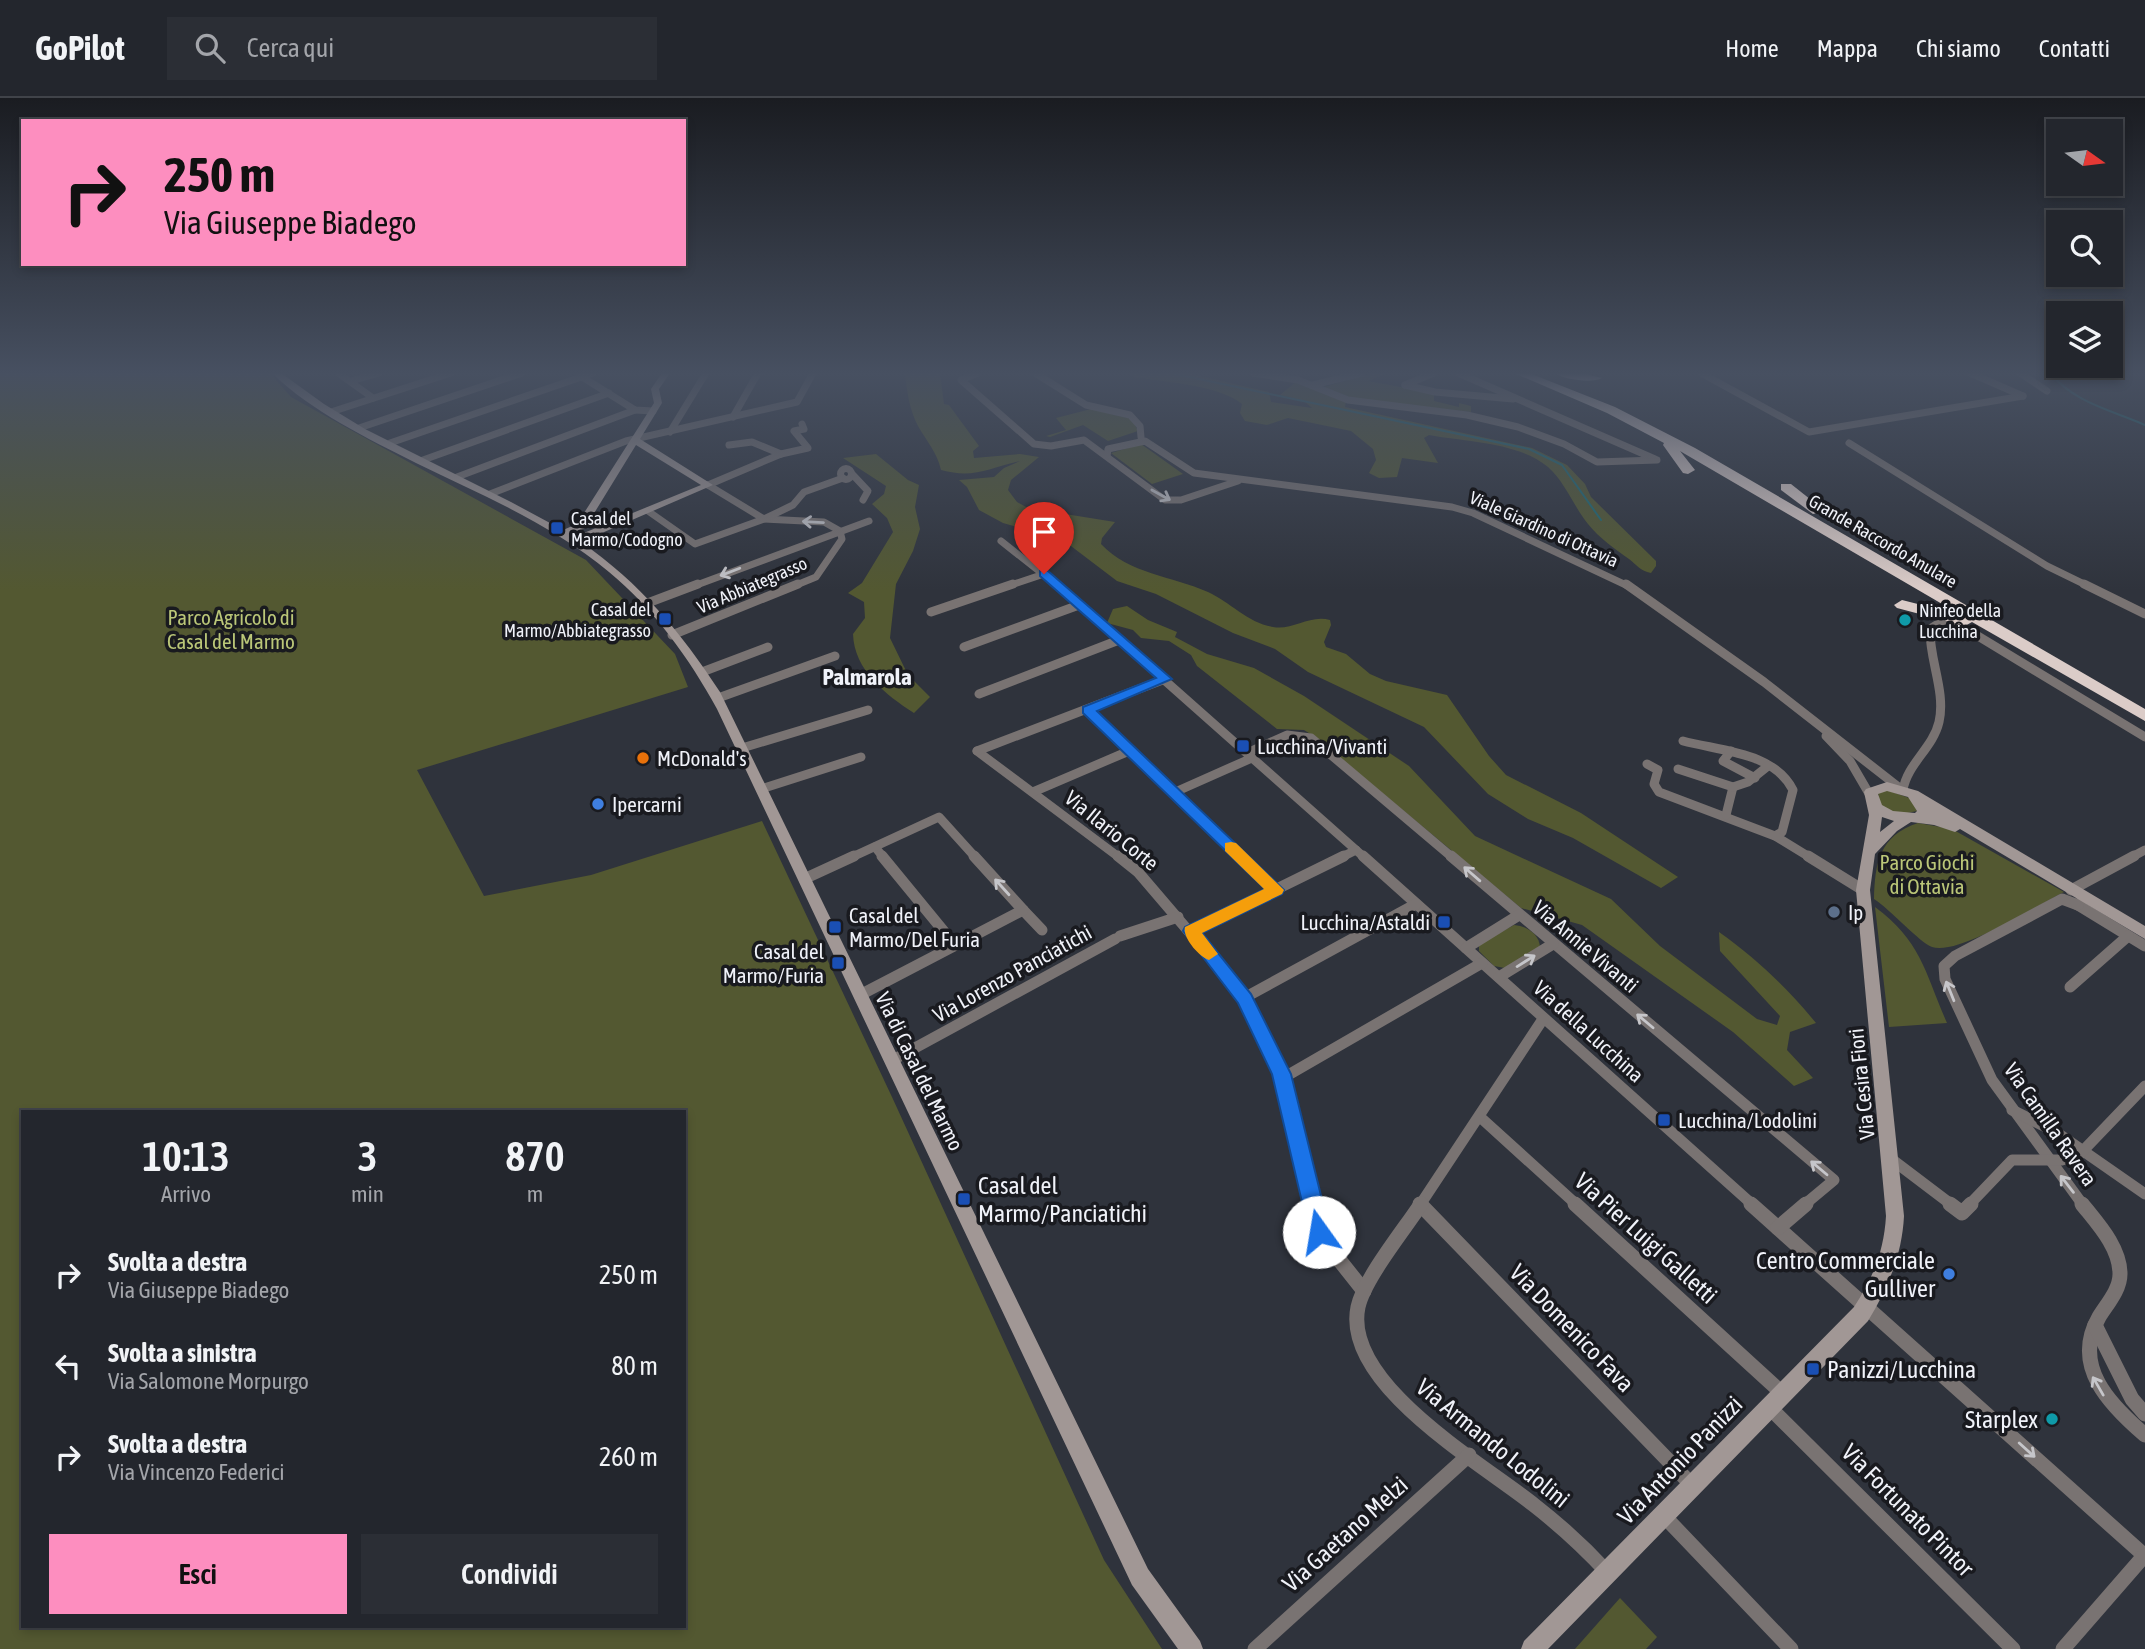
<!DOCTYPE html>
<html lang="it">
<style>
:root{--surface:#23262d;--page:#2b2e35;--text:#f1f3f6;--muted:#a3a5aa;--line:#404349;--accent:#fd8ebf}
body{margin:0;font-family:"Asap Condensed",sans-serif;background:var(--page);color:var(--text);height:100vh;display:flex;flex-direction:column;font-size:26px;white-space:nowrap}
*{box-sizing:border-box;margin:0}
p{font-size:23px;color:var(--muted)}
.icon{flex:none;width:38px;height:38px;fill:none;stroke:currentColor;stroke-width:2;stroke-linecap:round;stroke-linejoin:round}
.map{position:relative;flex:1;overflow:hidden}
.panel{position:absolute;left:21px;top:1012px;width:665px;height:518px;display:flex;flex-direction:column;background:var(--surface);border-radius:0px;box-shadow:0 4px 10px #0003,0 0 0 2px var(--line)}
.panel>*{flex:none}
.top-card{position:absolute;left:21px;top:21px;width:665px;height:147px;border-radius:0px;box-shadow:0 4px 10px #0003,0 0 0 2px var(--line);background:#fd8ebf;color:#111;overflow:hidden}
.needle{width:46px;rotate:104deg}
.fabs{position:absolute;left:2046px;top:21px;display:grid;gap:14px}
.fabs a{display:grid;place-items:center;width:77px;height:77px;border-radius:0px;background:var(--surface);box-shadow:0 4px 10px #0003,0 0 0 2px var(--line);font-size:35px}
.pin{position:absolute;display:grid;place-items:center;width:60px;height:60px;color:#fff;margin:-72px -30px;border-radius:50% 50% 50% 0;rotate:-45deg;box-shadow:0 0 7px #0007}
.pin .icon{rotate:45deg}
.me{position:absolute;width:77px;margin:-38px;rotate:347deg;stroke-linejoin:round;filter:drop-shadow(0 0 5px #0008)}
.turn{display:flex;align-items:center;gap:24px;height:147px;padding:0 28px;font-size:32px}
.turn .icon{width:91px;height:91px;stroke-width:2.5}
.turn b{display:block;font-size:49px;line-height:60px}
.eta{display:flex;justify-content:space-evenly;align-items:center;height:119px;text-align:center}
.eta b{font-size:42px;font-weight:600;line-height:49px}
.action{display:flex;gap:14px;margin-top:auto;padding:14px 28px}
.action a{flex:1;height:80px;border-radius:0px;background:var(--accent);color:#111;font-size:28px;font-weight:600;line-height:80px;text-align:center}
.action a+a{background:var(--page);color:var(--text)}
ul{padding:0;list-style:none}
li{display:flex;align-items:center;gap:21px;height:91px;padding:0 28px}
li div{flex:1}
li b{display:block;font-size:26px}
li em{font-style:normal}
header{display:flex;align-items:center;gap:42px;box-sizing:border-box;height:98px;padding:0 35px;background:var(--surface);border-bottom:2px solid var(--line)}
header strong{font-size:33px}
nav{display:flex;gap:38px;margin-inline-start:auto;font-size:24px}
.search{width:490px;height:63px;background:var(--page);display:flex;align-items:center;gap:18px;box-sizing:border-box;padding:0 24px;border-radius:0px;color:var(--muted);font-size:26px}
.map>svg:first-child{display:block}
</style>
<header>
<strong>GoPilot</strong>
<div class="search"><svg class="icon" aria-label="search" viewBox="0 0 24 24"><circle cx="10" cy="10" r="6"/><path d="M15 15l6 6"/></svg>Cerca qui</div>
<nav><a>Home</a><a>Mappa</a><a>Chi siamo</a><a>Contatti</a></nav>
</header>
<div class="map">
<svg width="2145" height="1551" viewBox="0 0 2145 1551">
<rect width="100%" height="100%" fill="#2f333c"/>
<!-- green -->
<g fill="#535831" fill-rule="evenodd">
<path d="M0,275H270L291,299L586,462L675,556L688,589L417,672L484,798L591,777L762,723L892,999L1104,1462L1162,1551H0ZM23,1013H684V1528H23Z"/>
<path d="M905,275H940L944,306L949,307L979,348L973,353L974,360L1020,356L1039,359L1011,382L1008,392L1017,404L1028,410L1115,424L1102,440L1101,446C1129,476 1172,478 1208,494C1230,504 1248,525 1273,529C1292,533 1310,516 1330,522L1331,527L1324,544L1326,549L1346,556L1370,576L1386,583L1447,597L1489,658L1506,677L1581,715L1678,779L1661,790L1573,740L1528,721L1488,696L1424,629L1308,574L1275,551L1233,535L1156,496L1117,483L1063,442L1003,425L979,412L967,389L959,382L994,379L1004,370L1020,363C988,370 974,381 941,372C937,354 927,344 918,328C909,311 907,293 905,275Z"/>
<path d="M1131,275H1187L1269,294L1271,304L1312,310L1304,303L1280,297L1297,283L1346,303L1345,309L1532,350L1567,367L1585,386L1591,399L1656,463V468L1651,475C1640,473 1637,467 1629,461C1615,451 1599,440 1588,426C1574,409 1565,384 1548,369C1518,344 1466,344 1429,337L1424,340L1438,365L1402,360L1397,379L1379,380L1369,375L1376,362L1373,351L1351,333L1288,320L1267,327L1245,323L1240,315L1242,306C1219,287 1165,284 1134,279Z"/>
<path d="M1372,275H1388L1368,283L1434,295V303L1459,309V305L1471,308V314L1354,301L1324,289Z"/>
<path d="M1091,311L1132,321L1138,333L1108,343L1083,327L1050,339L1046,338L1066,332L1056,320Z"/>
<path d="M1141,346L1183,376L1152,386L1111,355Z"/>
<path d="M876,356L908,382L919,387L915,409L920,431L913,453L896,486L890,540L908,577L930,599L914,615C886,597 854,572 853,536L865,520L864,504L848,495L862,485L893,434L887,420L872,406L884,396L886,388L843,360Z"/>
<path d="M1127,508L1148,522L1177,534L1175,539L1207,556L1254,570L1304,598L1409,668L1475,738L1611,801L1660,848L1757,921L1777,927L1780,918L1720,853L1719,834C1757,861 1787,890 1816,925L1790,934L1787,952L1813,980L1794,988L1733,934L1582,827L1521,810L1312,637L1304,632L1277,631L1197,568L1191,557L1169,543L1141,540L1133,532L1107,525L1113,511Z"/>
<path d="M1887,692L1912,701L1917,713L1898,717L1880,707L1878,695Z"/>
<path d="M1918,725L1952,731L2064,794C2038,807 1958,858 1932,849C1919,844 1891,812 1874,801C1875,765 1879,738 1918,725Z"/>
<path d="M1875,809C1922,844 1925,875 1947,925L1889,929Z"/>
<path d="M1514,827C1527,828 1539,836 1540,849L1505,870L1494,868L1479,853V846Z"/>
<path d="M1620,1500L1657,1539L1646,1551H1575Z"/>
</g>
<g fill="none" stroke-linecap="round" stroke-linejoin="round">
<!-- stream -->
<g stroke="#1e6b74" stroke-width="2">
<path d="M1171,275L1529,351L1562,367L1601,422"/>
<path d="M2050,275C2075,305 2111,312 2145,327"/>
</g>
<!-- street-far3 -->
<g stroke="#797372" stroke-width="7">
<path d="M338,275L373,300"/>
<path d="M978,275L961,282L1034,346L1051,348L1084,342L1165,402H1181L1238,383"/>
<path d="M1035,275L1086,307L1130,317L1140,328L1141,339"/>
<path d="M1253,275L1298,282L1348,302L1467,317L1518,329L1564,346L1597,364L1657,362"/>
<path d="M1458,275L1655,361"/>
<path d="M1701,275L1809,334L2023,298"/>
<path d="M1970,275L2023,298"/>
<path d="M2020,275L2047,293"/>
<path d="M579,277L635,312L653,313"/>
<path d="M351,283L379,275"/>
<path d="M1313,287L1362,275"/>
<path d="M1405,287L1435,294L1513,301"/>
<path d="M1405,287L1434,275"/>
<path d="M331,314L451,275"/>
<path d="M733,319L758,275"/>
<path d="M359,330L522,275"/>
<path d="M670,334L706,275"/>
<path d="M390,345L593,275"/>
<path d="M1849,345L2047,468L2088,488"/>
<path d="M729,347L752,344L781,356"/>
<path d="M1107,358L1108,351L1145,343L1194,375L1452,409L1473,415L1628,488"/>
<path d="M423,362L609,295"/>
<circle cx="846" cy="376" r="5.5"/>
<path d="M853,377L868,393L863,402"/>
<path d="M457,379L635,312"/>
<path d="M708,387L781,356L808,350L794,333L804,331L802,326"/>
<path d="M708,387L764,421L824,424L840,433L842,441L816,479L794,488"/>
<path d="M490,396L626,343L797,304L813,275"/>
<path d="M648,413L695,446L764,421L793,407L804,394L843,380"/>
<path d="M1001,443L1058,488"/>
<path d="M694,488L869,423"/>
<path d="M1008,488L1044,476"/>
</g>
<!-- street-far2 -->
<g stroke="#797372" stroke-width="9">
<path d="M1056,486L1365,760"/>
<path d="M1626,486L1764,584L1901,691"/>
<path d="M2084,486L2145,516"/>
<path d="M645,506L698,486"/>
<path d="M931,514L1013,486"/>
<path d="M672,537L798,486"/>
<path d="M964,549L1079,507"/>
<path d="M702,574L768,549"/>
<path d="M979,596L1119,542"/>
<path d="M718,600L835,558"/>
<path d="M1088,612L1242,760"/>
<path d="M1826,638L1850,663L1871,699"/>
<path d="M1683,643C1720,653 1774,654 1793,692L1782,734L1775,738"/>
<path d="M742,650L868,612"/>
<path d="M977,653L1120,760"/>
<path d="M977,653L1165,581"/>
<path d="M1731,653L1723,663L1755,680"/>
<path d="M1247,655L1287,637L1311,640L1453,760"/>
<path d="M1647,666L1658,672L1654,686L1659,694L1775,738L1811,760"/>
<path d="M1678,671L1733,689L1726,717"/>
<path d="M1733,689L1748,684L1768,668"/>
<path d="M761,691L861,659"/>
<path d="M1903,692C1907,666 1933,650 1939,624C1946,594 1929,561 1930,531L1938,526L1968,532L2145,639"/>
<path d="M1033,694L1129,653"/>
<path d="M1173,695L1252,660"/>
<path d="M875,749L884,760"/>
<path d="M850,760L939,719L976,760"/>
<path d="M1340,760L1356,752"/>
<path d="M2130,760L2145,752"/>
</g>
<!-- street-far1 -->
<g stroke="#797372" stroke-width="11">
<path d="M882,758L955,847"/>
<path d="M1118,758L1138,774L1238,891L1282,976L1313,1107"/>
<path d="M1241,758L1276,792"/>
<path d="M1363,758L1753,1107"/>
<path d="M1451,758L1834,1082L1804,1107"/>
<path d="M1808,758L1863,792"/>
<path d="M804,781L854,758"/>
<path d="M2071,792L2134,758"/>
<path d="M2083,802L2078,807L2145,848"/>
<path d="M2078,807L2062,801L1955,858L1944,868L1945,881L1992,982L2083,1107"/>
<path d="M1023,812L1042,832"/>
<path d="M1191,833L1344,758"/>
<path d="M1120,838L1178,819"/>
<path d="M1466,850L1519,817"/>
<path d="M1499,879L1553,846"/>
<path d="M2070,889L2128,838"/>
<path d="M860,897L1023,812L974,758"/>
<path d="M1244,900L1416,806"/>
<path d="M891,963L1115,841"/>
<path d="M1283,980L1482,865"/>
<path d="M2012,1012L2056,1034L2145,1096"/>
<path d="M1480,1019L1577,1107"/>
<path d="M1890,1060L1952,1107"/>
<path d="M1420,1107L1543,921"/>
<path d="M1969,1107L2012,1062H2062L2078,1058L2145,988"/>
</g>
<!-- street -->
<g stroke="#797372" stroke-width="15">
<path d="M1313,1106L1321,1139L1364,1193"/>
<path d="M1420,1106L1691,1386"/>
<path d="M1421,1106C1404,1132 1364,1181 1358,1209C1342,1286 1483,1366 1534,1407C1561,1428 1585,1450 1608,1475"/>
<path d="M1575,1106L1782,1295"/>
<path d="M1751,1106L2145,1458"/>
<path d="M1950,1106L1962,1115L1971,1106"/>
<path d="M2082,1106C2097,1125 2120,1149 2120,1176C2120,1192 2107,1206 2099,1219C2071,1268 2110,1307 2145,1337"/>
<path d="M1778,1130L1806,1106"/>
<path d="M2095,1227L2132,1301L2145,1316"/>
<path d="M1768,1308L2013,1551"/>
<path d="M1663,1417L1791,1551"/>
<path d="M1255,1551L1469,1357"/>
<path d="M2063,1551L2144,1458"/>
</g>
<!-- secondary -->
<g fill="#a19795" fill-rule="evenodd">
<path d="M272,275H281L324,306L365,331L511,404L563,432L577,426L654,305L651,291L662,275H670L659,291L662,305L640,341L713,387L581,444C640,485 681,534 720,594L1148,1471L1200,1543L1203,1551H1178L1132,1487L717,611C690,561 653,510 609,474C553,427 482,397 416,365C367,340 312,314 272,275ZM636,347L701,387L574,439L570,437L585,430Z"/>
<path d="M1887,684L1918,693L2145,828V841L1960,731L1955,734L1934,727L1911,724L1897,733L1875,756L1870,792L1904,1118C1902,1157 1888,1190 1868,1223L1548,1551H1521L1524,1543L1854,1209C1873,1180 1884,1153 1886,1118L1856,792L1869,717L1864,694L1866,691ZM1887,693L1908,699L1917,713L1915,715L1893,713L1882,707L1878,696ZM1882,719L1894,723L1880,734Z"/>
</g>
<!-- highway -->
<g fill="#dbccc8" fill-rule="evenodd">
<path d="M1514,275H1529L1615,309L1695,350L2145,611V623L1972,524L1965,528L1897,510L1894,507L1902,502L1961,517L1685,356L1680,353L1695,372L1688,376L1683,375L1663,347L1664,345L1607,315Z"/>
<path d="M1555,275H1582L1602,280C1592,286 1562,281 1555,275Z"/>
<path d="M1781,386H1791L1825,413L1813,416L1781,392Z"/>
</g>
</g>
<!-- one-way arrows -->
<defs><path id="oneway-shaft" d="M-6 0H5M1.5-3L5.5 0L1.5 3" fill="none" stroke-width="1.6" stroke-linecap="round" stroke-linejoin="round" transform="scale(1.75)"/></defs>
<g stroke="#c6c6ca">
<use href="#oneway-shaft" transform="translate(1161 397) rotate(29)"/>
<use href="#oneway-shaft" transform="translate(813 424) rotate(-177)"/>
<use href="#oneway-shaft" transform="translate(730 474) rotate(159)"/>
<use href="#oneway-shaft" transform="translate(1472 776) rotate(-139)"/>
<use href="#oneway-shaft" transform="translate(1002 789) rotate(-132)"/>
<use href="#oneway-shaft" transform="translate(1526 863) rotate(-32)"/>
<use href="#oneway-shaft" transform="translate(1950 893) rotate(-112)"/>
<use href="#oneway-shaft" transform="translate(1645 923) rotate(-140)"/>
<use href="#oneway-shaft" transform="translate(1819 1070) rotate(-140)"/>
<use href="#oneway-shaft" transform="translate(2067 1086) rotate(-128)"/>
<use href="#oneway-shaft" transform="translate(2098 1288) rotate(-120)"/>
<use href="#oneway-shaft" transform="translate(2027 1352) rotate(42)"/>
</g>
<!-- sky -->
<linearGradient id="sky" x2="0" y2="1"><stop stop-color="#1a1c21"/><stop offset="0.56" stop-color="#475061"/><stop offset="1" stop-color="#475061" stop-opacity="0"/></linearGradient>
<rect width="2145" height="492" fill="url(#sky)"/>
<!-- route -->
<path fill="#1a73e8" stroke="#114b97" stroke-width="2" d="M1040,473H1048L1172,581L1097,613L1284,792L1282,796L1202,835L1251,896L1291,976L1330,1134L1327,1141L1319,1143L1312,1141L1309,1134L1272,976L1238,905L1183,833L1185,829L1265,791L1083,615V609L1156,580L1040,478Z"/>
<!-- slow -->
<path fill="#f59e0b" d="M1231,744L1236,745L1284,792L1282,796L1202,835L1218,856L1209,862C1199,859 1182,839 1185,829L1264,791L1225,753V745Z"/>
<!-- markers -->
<g fill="#1a4fb4" stroke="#191a1f" stroke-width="2.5">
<rect x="550" y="423" width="14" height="14" rx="3.5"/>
<rect x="658" y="514" width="14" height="14" rx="3.5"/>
<rect x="1236" y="641" width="14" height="14" rx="3.5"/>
<rect x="1437" y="817" width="14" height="14" rx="3.5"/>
<rect x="828" y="822" width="14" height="14" rx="3.5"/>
<rect x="831" y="858" width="14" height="14" rx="3.5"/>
<rect x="1657" y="1015" width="14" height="14" rx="3.5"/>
<rect x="957" y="1094" width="14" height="14" rx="3.5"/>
<rect x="1806" y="1264" width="14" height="14" rx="3.5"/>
</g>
<g fill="#0f9aa8" stroke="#191a1f" stroke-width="2.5">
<circle cx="1905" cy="522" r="7"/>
<circle cx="2052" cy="1321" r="7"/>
</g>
<circle fill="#e8710a" stroke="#191a1f" stroke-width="2.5" cx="643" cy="660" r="7"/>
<g fill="#3f7fe0" stroke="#191a1f" stroke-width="2.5">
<circle cx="598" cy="706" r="7"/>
<circle cx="1949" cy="1176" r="7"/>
</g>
<circle fill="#5c6f8a" stroke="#191a1f" stroke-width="2.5" cx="1834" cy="814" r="7"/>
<g text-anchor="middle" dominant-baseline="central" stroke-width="7" stroke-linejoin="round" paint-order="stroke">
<!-- far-poi labels -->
<g font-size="18" fill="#f0f2f9" stroke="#191a1f" text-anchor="start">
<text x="571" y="420">Casal del<tspan x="571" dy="21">Marmo/Codogno</tspan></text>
<text x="651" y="511" text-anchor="end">Casal del<tspan x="651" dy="21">Marmo/Abbiategrasso</tspan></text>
<text x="1919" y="512">Ninfeo della<tspan x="1919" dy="21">Lucchina</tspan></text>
</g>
<!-- far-street labels -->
<g font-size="18" fill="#f0f2f9" stroke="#191a1f">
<text transform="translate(1544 431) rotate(24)">Viale Giardino di Ottavia</text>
<text transform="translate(1883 443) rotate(30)">Grande Raccordo Anulare</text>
<text transform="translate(752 487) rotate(-23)">Via Abbiategrasso</text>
</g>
<!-- park labels -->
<g font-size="21" fill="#bbc778" stroke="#191a1f">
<text x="231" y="519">Parco Agricolo di<tspan x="231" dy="24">Casal del Marmo</tspan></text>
<text x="1927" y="764">Parco Giochi<tspan x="1927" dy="24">di Ottavia</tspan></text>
</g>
<!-- poi labels -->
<g font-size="21" fill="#f0f2f9" stroke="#191a1f" text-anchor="start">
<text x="1257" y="648">Lucchina/Vivanti</text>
<text x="657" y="660">McDonald's</text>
<text x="612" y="706">Ipercarni</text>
<text x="1848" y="814">Ip</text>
<text x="849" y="817">Casal del<tspan x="849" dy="24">Marmo/Del Furia</tspan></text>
<text x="1430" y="824" text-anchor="end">Lucchina/Astaldi</text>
<text x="824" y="853" text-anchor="end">Casal del<tspan x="824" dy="24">Marmo/Furia</tspan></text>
<text x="1678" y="1022">Lucchina/Lodolini</text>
</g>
<!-- street labels -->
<g font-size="21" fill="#f0f2f9" stroke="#191a1f">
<text transform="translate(1112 732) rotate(39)">Via Ilario Corte</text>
<text transform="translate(1586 848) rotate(40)">Via Annie Vivanti</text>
<text transform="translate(1012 875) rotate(-29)">Via Lorenzo Panciatichi</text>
<text transform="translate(1589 933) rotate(42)">Via della Lucchina</text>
<text transform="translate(920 973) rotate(64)">Via di Casal del Marmo</text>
<text transform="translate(1861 986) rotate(-96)">Via Cesira Fiori</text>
<text transform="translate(2051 1026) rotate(55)">Via Camilla Ravera</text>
</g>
<!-- neighbourhood labels -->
<g font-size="23" font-weight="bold" fill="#f0f2f9" stroke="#191a1f">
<text x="867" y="579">Palmarola</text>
</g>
<!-- near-poi labels -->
<g font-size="24" fill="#f0f2f9" stroke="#191a1f" text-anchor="start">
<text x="978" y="1087">Casal del<tspan x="978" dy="28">Marmo/Panciatichi</tspan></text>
<text x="1935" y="1162" text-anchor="end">Centro Commerciale<tspan x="1935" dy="28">Gulliver</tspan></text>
<text x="1827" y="1271">Panizzi/Lucchina</text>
<text x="2038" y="1321" text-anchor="end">Starplex</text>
</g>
<!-- near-street labels -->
<g font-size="24" fill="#f0f2f9" stroke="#191a1f">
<text transform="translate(1646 1140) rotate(42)">Via Pier Luigi Galletti</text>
<text transform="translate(1572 1230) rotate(46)">Via Domenico Fava</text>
<text transform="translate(1493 1345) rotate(39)">Via Armando Lodolini</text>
<text transform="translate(1680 1362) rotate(-46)">Via Antonio Panizzi</text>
<text transform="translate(1908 1412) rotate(45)">Via Fortunato Pintor</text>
<text transform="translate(1345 1436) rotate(-42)">Via Gaetano Melzi</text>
</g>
</g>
</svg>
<div class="fabs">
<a><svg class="needle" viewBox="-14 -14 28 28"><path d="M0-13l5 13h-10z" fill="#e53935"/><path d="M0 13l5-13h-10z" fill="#a3a5aa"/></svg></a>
<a><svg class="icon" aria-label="search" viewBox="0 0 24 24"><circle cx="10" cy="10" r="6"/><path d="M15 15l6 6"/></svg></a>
<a><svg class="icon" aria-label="layers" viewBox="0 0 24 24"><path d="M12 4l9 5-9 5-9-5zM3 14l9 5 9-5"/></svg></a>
</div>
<div class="pin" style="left:1044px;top:476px;background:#d93025"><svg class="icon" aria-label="arrive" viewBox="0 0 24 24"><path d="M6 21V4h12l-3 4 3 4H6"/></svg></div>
<svg class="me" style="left:1319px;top:1134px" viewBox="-20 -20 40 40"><circle r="19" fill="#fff"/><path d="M0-13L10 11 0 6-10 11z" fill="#1a73e8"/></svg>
<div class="top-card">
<div class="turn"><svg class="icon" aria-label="right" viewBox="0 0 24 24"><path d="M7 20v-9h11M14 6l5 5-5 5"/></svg><div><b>250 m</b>Via Giuseppe Biadego</div></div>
</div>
<section class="panel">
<div class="eta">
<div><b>10:13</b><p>Arrivo</p></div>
<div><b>3</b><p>min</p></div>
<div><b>870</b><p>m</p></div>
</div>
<ul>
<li><svg class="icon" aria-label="right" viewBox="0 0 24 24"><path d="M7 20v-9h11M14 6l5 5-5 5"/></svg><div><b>Svolta a destra</b><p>Via Giuseppe Biadego</p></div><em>250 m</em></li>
<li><svg class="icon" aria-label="left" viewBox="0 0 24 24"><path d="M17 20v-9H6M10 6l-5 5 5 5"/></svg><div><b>Svolta a sinistra</b><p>Via Salomone Morpurgo</p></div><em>80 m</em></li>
<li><svg class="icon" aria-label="right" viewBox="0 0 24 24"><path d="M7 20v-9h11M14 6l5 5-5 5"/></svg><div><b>Svolta a destra</b><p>Via Vincenzo Federici</p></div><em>260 m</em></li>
</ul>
<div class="action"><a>Esci</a><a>Condividi</a></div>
</section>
</div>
